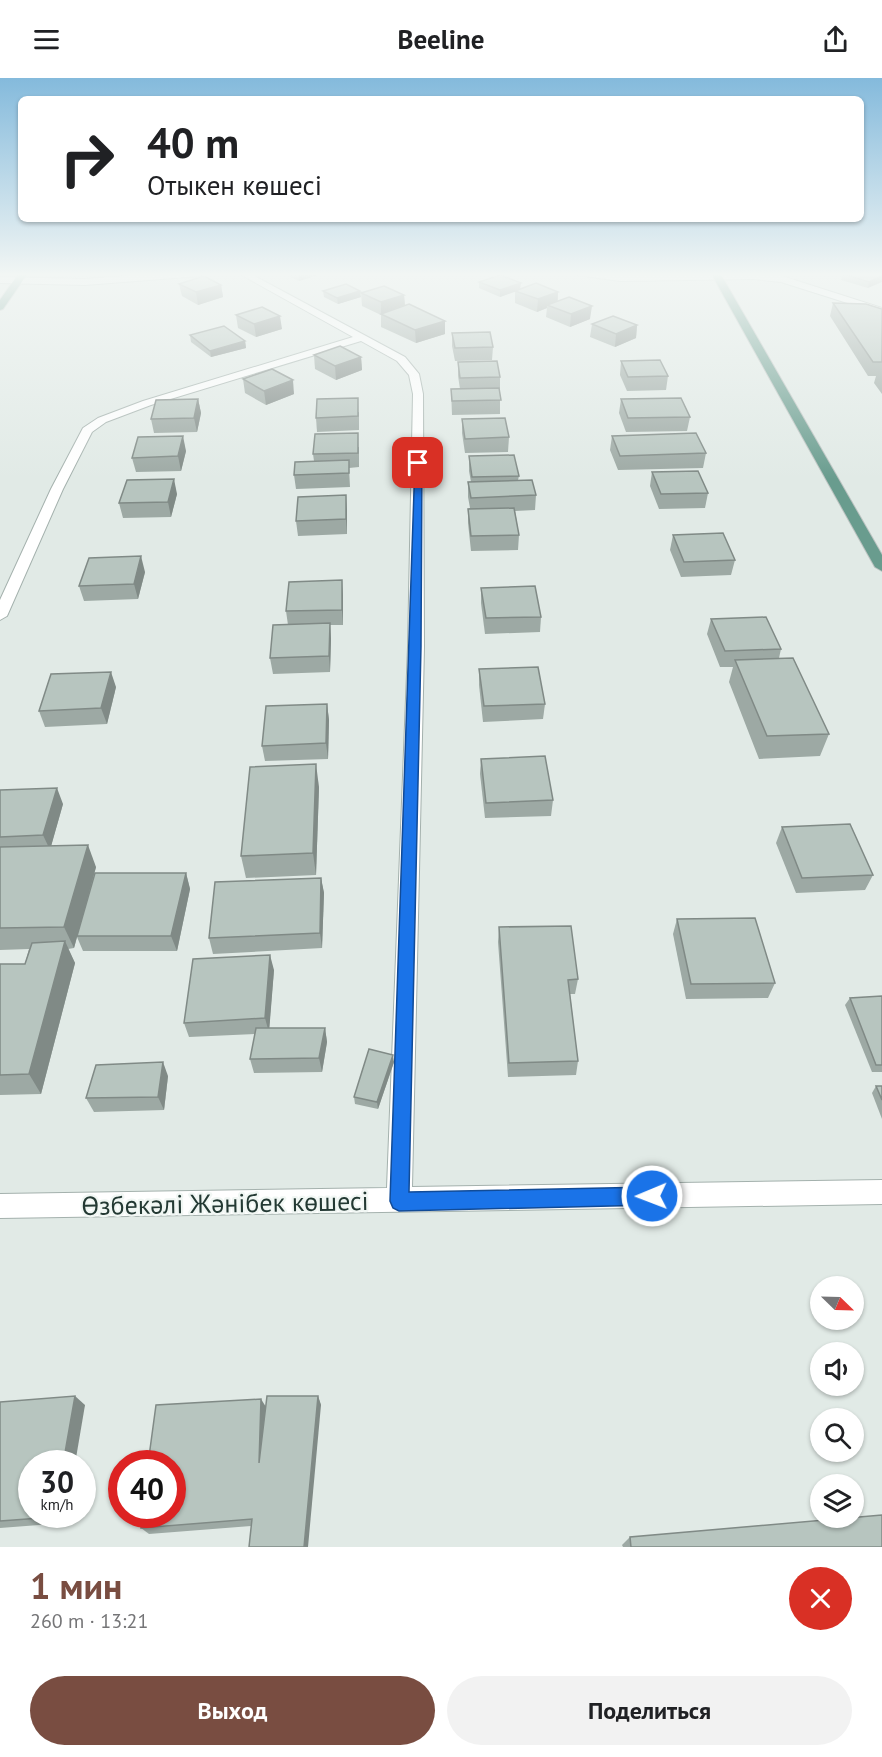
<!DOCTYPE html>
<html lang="ru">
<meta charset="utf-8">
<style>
:root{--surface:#fff;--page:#f2f2f2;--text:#202124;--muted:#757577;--accent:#794d41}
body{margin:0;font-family:"PT Sans",sans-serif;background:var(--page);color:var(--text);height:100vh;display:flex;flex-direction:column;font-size:22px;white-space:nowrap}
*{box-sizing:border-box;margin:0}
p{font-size:20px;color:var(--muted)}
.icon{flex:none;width:33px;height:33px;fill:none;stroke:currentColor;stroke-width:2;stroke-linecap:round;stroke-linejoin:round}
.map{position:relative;height:1469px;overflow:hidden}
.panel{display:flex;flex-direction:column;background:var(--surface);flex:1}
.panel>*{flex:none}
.top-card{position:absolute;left:18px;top:18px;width:846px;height:126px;border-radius:9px;box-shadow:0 2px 4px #0004;background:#fff;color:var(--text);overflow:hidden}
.needle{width:39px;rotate:113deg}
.fabs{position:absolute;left:810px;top:1198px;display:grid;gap:12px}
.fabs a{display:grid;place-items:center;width:54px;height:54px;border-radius:50%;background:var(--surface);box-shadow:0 2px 4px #0004;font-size:30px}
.speed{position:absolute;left:18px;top:1372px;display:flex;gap:12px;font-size:30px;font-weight:700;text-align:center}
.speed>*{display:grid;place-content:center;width:78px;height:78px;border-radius:50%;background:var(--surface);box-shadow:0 2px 4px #0004;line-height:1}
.speed small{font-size:15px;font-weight:400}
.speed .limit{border:9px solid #d22;background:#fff;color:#111}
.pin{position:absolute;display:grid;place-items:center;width:51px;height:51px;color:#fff;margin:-26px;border-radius:12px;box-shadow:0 3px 9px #0006}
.me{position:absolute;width:66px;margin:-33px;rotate:269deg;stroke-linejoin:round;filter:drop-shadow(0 0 4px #0008)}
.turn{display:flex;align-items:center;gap:21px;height:126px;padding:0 30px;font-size:27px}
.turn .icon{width:78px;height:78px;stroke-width:2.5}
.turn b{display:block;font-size:42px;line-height:51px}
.round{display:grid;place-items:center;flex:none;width:63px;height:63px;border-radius:32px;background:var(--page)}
.headline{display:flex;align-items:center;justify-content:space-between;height:102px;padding:0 30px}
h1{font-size:36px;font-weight:700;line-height:45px;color:var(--accent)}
.button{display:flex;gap:12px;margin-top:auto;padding:12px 30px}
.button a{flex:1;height:69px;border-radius:36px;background:var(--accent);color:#fff;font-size:24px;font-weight:700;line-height:69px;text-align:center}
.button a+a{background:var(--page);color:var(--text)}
header{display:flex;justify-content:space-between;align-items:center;height:78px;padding:0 30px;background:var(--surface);font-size:27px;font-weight:700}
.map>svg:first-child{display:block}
</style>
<header><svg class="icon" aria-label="menu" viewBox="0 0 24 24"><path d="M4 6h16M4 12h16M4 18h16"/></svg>Beeline<svg class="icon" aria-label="share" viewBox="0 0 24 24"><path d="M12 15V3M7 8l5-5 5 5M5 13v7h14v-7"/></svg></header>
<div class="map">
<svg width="882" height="1469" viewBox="0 0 882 1469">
<rect width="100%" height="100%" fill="#e1eae6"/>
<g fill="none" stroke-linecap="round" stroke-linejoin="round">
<defs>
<g id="minor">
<path d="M161,195H204L200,198L85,207L0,205V199L85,201Z"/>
<path d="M238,195H249L405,279L419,296L423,316L424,569L412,1109L882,1102V1126L0,1140V1116L387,1110L408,569L413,316L409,297L397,283L361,263L151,327L106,344L92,354L63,411L7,538L0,542V522L51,411L83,350L98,340L143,323L353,259Z"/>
<path d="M563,195L620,197L755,195L782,198L882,230V236L781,204L754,201L620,203Z"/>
</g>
<g id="major">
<path d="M19,195H28L3,231L0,232V222Z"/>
<path d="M711,195H720L882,477V493L875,489Z"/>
</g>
</defs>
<!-- minor casing -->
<use href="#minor" stroke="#a4b1ad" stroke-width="2"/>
<!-- major casing -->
<use href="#major" stroke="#bdc4c2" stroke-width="2"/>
<!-- minor -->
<use href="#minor" fill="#fff" fill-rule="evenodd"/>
<!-- major -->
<use href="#major" fill="#699c8e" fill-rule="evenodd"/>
</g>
<!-- wall -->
<g fill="#9da9a4">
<path d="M283,195H321V196L299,203Z"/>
<path d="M879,195L868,210L841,202L843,196Z"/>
<path d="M479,204L520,211L558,214V223L590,241L570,249L546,239L547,230L537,234L515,225V213L500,219L479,210Z"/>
<path d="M179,206L221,207L223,219L198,227L182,218Z"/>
<path d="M323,213L361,219L338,226L324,219Z"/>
<path d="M361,215L404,217L405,228L445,256L416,265L381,249V237L362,228Z"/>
<path d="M833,225L882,231V316L874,305L876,298H868L830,238Z"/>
<path d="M236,237L282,251L256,259L238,250Z"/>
<path d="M592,246L637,247L636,260L615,269L590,259Z"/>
<path d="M452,255L493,269L492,282L455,283L452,268Z"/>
<path d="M190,257L245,263L246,270L211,279L191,264Z"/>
<path d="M314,277L361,279L362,292L336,302L315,291Z"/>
<path d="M621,283L668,298L666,312L627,313L620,297Z"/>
<path d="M458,284L500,299V336L452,337L451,311H460L458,298Z"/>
<path d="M243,301L294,316L266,327L245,315Z"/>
<path d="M198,321L201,335L197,354L154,355L151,341Z"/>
<path d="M621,321L690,339L687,353L626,354L619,335Z"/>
<path d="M359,334V352L317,354L316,340Z"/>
<path d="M462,341L509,359L508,374L465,375L462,355Z"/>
<path d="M612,358L706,375L703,390L618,392L610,372Z"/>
<path d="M359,369V389L349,390L350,409L296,411L294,397L314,383L313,376Z"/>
<path d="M186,373L181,393L136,394L132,380Z"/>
<path d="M469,378L519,398L518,402L536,417L535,432L515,433L519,457L518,472L471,473L468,445V431L470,430L468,419V404H471L469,393Z"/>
<path d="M652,394L708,415L705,430L659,431L650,408Z"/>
<path d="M177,416L171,439L123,440L119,425Z"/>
<path d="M347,432V456L298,458L296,443Z"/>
<path d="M673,457L735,482L731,497L681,499L670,472Z"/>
<path d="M145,494L138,521L84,523L79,508Z"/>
<path d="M481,510L541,539L540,554L485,556L481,525Z"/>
<path d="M343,517V547H330L331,561L330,594L273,596L270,580L288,547L286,533Z"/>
<path d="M711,541L781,571L779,580L829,656L820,678L759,681L729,604L733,589H720L707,556Z"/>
<path d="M479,591L545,626L543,641L483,644L479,607Z"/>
<path d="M116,609L107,646L45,649L39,633Z"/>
<path d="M327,626L329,642L328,681L265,683L262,668Z"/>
<path d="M481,681L553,722L551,738L485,740L480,696Z"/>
<path d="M319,709L316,797L246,800L241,778Z"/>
<path d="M0,712L63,726L51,768L96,789L87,824L186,795L190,811L177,873H83L77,859L74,870L68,871L75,885L41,1016L0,1017V886H25L29,871L0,872Z"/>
<path d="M782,749L873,797L865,812L796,815L776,765Z"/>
<path d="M321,800L324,815L322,870L213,876L209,860Z"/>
<path d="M677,841L775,905L768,920L686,921L673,856Z"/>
<path d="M499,849L578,901L575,916H570L578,983L576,997L508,999L498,864Z"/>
<path d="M274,892L269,950H325L327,964L322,994L254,995L250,981L255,956L189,959L184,945Z"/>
<path d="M882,918V994H872L845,927L850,920Z"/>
<path d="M394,984L378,1031L355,1026L354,1019Z"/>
<path d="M168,998L164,1032L94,1034L86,1020Z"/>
<path d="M876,1008H882V1041L872,1015Z"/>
<path d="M318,1318L321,1327L251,1448L149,1456L141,1450L265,1328Z"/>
<path d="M0,1324L85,1327L32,1437H66L65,1445L0,1450Z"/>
<path d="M630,1459L882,1469H623L622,1467Z"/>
</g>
<!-- shaded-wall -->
<g fill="#808a86">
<path d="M301,195H321V196L299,203L298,196Z"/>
<path d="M882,198V204L868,210L869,204Z"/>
<path d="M521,205L520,212L500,219V212Z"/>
<path d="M221,207L223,219L198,227L196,214Z"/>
<path d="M360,213L361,219L338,226L337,220Z"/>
<path d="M558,214L557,226L547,227V230L537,234L538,221Z"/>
<path d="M404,217L405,229L381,236V224Z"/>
<path d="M592,228L590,241L570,249L571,236Z"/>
<path d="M280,238L282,251L256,259L254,246Z"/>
<path d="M445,243V256L416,265L415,252Z"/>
<path d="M637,247L636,260L615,269L616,256Z"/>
<path d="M245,263L246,270L211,279L210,273Z"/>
<path d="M361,279L362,292L336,302L335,288Z"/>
<path d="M293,302L294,316L266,327L264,313Z"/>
<path d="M198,321L201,335L197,354L194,340Z"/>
<path d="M183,358L186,373L181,393L178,378Z"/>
<path d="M174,401L177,416L171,439L168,424Z"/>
<path d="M346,417L347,432V456L346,441Z"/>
<path d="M141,478L145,494L138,521L134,506Z"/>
<path d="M342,502L343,517V547L342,532Z"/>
<path d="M330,545L331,561L330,594L329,578Z"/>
<path d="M111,594L116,609L107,646L101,630Z"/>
<path d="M327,626L329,642L328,681L326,665Z"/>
<path d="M316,686L319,709L316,797L313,775Z"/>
<path d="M57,710L63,726L50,772L43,757Z"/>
<path d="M88,767L96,789L74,870L64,849Z"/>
<path d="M186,795L190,811L177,873L171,858Z"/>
<path d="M321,800L324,815L322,870L320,855Z"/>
<path d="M65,863L75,885L41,1016L29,996Z"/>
<path d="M270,877L274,892L269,955L265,940Z"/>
<path d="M325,950L327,964L322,994L319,980Z"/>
<path d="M393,977L394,984L378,1031L377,1024Z"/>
<path d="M163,984L168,998L164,1032L158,1019Z"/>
<path d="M75,1318L85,1327L75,1386H63Z"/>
<path d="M318,1318L321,1327L308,1469H304Z"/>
<path d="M261,1321L266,1329L259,1385Z"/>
<path d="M54,1437H66L65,1445L54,1439Z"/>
</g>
<!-- building -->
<g fill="#b7c5bf" stroke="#808a86" stroke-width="1.5">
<path d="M844,195H879L882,196V198L869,204L843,196Z"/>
<path d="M500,197L521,205L500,212L479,204Z"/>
<path d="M204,198L221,207L196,214L179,206Z"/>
<path d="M536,205L558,214L538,221L515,213Z"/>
<path d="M346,206L360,213L337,220L323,213Z"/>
<path d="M384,208L404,217L381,224L361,215Z"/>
<path d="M569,219L592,228L571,236L547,227Z"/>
<path d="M833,225L866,226L882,231V284H873Z"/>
<path d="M409,226L445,243L415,252L381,236Z"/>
<path d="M262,229L280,238L254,246L236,237Z"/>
<path d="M613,238L637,247L616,256L592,246Z"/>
<path d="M224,248L245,263L210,273L190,257Z"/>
<path d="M490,254L493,269L455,270L452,255Z"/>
<path d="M340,268L361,279L335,288L314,277Z"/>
<path d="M660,282L668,298L628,299L621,283Z"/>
<path d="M497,283L500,299L460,300L458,284Z"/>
<path d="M272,291L293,302L264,313L243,301Z"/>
<path d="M499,310L501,322L452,323L451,311Z"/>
<path d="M358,320V338L316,340L317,321Z"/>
<path d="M681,320L690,339L628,340L621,321Z"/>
<path d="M198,321L194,340L151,341L156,322Z"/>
<path d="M505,340L509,359L465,361L462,341Z"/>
<path d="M358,355V375L313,376L315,356Z"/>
<path d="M696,355L706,375L620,378L612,358Z"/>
<path d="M183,358L178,378L132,380L138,359Z"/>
<path d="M514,377L519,398L472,399L469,378Z"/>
<path d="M349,382V395L294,397L295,384Z"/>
<path d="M698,393L708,415L661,416L652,394Z"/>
<path d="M174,401L168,424L119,425L127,402Z"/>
<path d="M532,402L536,417L471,420L468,404Z"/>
<path d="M346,417V441L296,443L298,419Z"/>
<path d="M514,430L519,457L471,458L468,431Z"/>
<path d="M723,455L735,482L684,484L673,457Z"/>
<path d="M141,478L134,506L79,508L89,480Z"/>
<path d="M342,502V532L286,533L289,504Z"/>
<path d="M535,508L541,539L486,540L481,510Z"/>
<path d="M766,539L781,571L725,573L711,541Z"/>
<path d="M330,545L329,578L270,580L273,547Z"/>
<path d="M793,580L829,656L767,658L735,582Z"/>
<path d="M538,589L545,626L484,628L479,591Z"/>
<path d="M111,594L101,630L39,633L51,596Z"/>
<path d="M327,626L326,665L262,668L266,628Z"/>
<path d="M545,678L553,722L486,725L481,681Z"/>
<path d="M316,686L313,775L241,778L250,689Z"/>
<path d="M57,710L43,757L0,759V712Z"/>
<path d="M850,746L873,797L802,800L782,749Z"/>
<path d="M88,767L64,849L0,850V769Z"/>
<path d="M95,795H186L171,858H77Z"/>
<path d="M321,800L320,855L209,860L215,804Z"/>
<path d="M755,840L775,905L691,906L677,841Z"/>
<path d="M571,848L578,901L568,902L578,983L509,985L499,849Z"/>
<path d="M65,863L29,996L0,997V886H25L32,865Z"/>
<path d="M270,877L265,940L184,945L193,881Z"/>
<path d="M882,918V987H876L850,920Z"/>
<path d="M256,950H325L319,980L250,981Z"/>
<path d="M369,971L393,977L377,1024L354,1019Z"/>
<path d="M163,984L158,1019L86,1020L96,987Z"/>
<path d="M876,1008H882V1022Z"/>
<path d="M75,1318L63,1386H32V1437H54V1439L0,1443V1324Z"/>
<path d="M267,1318H318L304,1469H249L252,1441L141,1450L142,1437H172V1386H148L156,1327L261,1321L259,1385Z"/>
<path d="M882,1437V1469H631L630,1459Z"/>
</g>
<!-- sky -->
<linearGradient id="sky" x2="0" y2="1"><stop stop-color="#84badc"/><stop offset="0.49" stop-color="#f2f6f4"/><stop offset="1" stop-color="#f2f6f4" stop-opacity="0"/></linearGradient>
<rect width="882" height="401" fill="url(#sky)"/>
<!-- route -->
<path fill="#1a73e8" stroke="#114b97" stroke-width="1.5" d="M415,383L422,385L421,568L409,1114L652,1109L659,1112L661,1118L659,1125L652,1127L399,1133L393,1130L390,1123Z"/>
<g text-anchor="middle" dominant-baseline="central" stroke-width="4.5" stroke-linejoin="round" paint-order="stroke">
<!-- near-street labels -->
<g font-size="26" fill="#233933" stroke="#f1f7f4">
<text transform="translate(225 1125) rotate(-1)">Өзбекәлі Жәнібек көшесі</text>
</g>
</g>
</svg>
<div class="fabs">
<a><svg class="needle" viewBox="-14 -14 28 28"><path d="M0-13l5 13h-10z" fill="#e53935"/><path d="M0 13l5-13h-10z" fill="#757577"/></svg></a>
<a><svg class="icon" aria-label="sound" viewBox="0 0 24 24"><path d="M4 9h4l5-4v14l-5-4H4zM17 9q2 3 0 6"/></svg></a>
<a><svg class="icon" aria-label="search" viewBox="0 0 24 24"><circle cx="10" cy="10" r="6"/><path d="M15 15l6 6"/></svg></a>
<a><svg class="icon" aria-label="layers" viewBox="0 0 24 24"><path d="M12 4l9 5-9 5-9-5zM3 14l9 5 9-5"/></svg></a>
</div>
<div class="speed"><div>30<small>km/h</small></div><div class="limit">40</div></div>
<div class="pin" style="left:418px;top:385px;background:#d93025"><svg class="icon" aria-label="arrive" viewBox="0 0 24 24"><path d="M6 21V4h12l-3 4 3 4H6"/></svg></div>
<svg class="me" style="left:652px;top:1118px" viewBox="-20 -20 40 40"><circle r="17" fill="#1a73e8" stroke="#fff" stroke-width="3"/><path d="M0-11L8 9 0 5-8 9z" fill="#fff"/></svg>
<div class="top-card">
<div class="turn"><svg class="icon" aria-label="right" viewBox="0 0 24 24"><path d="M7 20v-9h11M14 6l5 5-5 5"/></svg><div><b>40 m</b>Отыкен көшесі</div></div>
</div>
</div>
<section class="panel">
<div class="headline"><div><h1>1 мин</h1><p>260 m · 13:21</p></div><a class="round" style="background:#d93025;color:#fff"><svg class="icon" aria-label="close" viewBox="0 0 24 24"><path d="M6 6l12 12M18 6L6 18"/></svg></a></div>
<div class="button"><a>Выход</a><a>Поделиться</a></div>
</section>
